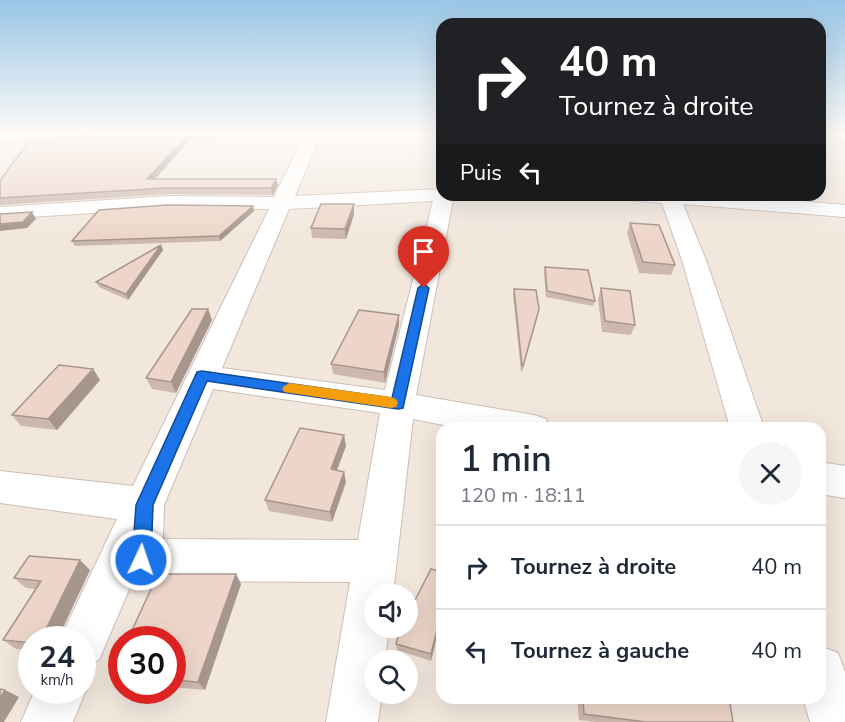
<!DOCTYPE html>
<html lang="fr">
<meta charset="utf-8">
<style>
:root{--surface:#fff;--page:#f6f6f7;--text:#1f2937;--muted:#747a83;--line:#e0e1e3}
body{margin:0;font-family:"Nunito Sans",sans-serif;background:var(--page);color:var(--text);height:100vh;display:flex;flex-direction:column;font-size:22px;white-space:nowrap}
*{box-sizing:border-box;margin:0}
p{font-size:20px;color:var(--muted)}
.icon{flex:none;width:33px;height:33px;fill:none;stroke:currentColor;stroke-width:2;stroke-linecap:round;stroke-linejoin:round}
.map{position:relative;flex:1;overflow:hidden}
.drawer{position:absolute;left:436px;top:422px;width:390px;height:282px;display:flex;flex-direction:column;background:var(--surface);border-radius:18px;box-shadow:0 6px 24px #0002}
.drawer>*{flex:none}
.top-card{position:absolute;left:436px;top:18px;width:390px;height:183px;border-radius:18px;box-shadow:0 6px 24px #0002;background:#202124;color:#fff;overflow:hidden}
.fabs{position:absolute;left:364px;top:584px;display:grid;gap:12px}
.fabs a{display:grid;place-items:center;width:54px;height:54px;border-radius:50%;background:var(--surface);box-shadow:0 6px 24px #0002;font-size:30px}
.speed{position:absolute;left:18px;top:626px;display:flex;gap:12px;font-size:30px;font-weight:700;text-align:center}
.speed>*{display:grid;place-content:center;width:78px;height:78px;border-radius:50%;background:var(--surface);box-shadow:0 6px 24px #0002;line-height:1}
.speed small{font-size:15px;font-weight:400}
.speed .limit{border:9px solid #d22;background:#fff;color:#111}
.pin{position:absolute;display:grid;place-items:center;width:51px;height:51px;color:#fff;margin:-62px -26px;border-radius:50% 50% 50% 0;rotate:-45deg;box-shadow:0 0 6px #0007}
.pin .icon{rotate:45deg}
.me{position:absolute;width:66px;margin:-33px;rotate:3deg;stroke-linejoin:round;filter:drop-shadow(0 0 4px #0008)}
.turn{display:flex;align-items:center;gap:21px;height:126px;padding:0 24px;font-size:27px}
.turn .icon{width:78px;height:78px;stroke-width:2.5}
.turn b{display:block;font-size:42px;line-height:51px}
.then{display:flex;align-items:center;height:57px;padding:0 24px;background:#0003;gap:12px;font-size:22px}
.round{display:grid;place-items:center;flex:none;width:63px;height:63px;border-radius:32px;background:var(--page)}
.summary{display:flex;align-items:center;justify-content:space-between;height:102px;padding:0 24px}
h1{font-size:36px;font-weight:600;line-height:45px}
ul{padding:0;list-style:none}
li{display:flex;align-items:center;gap:18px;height:84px;padding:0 24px;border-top:2px solid var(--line)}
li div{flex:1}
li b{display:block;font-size:22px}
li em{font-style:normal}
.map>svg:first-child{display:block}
</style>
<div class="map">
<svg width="845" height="722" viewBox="0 0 845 722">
<rect width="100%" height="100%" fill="#fbf5ee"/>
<!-- residential -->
<path fill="#f2e7dd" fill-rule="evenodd" d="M0,134H442V195H820L821,134H845V722H0ZM442,428H820V698H442ZM375,594H408V627H375ZM32,639H82V690H32ZM122,639H172V690H122ZM375,660H408V693H375Z"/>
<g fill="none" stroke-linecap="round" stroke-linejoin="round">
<defs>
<g id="minor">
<path d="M0,134H97L89,139L0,142Z"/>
<path d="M305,134H321L295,196L442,189V195H454L416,395L534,415L546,419L551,428H459L413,419L393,594H375V627H389L385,660H375V693H382L378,722H326L350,582L141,581L134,578L99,660L82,667V639H60L117,519L0,503V471L133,486L269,209L169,208L0,219V207L169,196L274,197ZM433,201L385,390L222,368L289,209ZM213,389L380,413L358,540L163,539L164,505Z"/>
<path d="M834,134H845V141Z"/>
<path d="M613,195H734L845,205V217L683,204L706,260L764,428H730L682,260L662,203L616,199Z"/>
<path d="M820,462L845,466V498L820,494Z"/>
<path d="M820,646L838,653L845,672V722H810L803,698H820Z"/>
<path d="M82,681L86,690L73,722H21L35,690H82Z"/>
</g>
</defs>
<!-- minor casing -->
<use href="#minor" stroke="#cdbeb4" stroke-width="2"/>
<!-- minor -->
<use href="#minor" fill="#fff" fill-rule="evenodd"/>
</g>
<!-- wall -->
<g fill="#ccb8ad">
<path d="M91,134H223L220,138L191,139L155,179L278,185L273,195L169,194L0,205V181Z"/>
<path d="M254,211L220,241L75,246L72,241Z"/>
<path d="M354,214L346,239L312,238L311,228Z"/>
<path d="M630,223L675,265L671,275L639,273L627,233Z"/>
<path d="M161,245L163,250L128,300L99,287L96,282Z"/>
<path d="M545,267L595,301L593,306L546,297L544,273Z"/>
<path d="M601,288L635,325L631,335L602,332L598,299Z"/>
<path d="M514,289L538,315L522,372H521L513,295Z"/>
<path d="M212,320L176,393L152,389L146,378Z"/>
<path d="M399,325L385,383L333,374L331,364Z"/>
<path d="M93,369L100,380L57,430L21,426L12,415Z"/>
<path d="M346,446L337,470L346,482L332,522L269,511L265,500Z"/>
<path d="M90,570L58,638L32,639V650L16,649L3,640L35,589L26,588L14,578Z"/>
<path d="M442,572V615L431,661L397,650L396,644L412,606Z"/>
<path d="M236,574L241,584L205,690L172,687V639Z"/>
<path d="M111,674L122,675V682Z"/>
<path d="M577,698H729L733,722H595L579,720Z"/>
</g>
<!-- shaded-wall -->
<g fill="#a6968d">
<path d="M189,134L191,139L149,185L147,179Z"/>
<path d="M276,179L278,185L273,195L271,188Z"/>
<path d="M354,204V214L346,239L345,229Z"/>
<path d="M253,206L254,211L220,241L219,236Z"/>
<path d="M32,212L36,219L27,228L0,231V224Z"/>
<path d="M161,245L163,250L128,300L126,294Z"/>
<path d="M208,309L212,320L176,393L171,382Z"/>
<path d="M399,315V325L385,383L384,372Z"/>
<path d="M93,369L100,380L57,430L48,419Z"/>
<path d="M344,435L346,446L333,480L331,469Z"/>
<path d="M344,472L346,482L332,522L330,512Z"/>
<path d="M80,560L90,570L58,638L59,639H47L46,629Z"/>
<path d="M236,574L241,584L205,690L198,682Z"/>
<path d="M442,610V615L431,661V654Z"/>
<path d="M5,690L19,697L4,722H0V698Z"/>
</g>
<!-- building -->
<g fill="#edd6c9" stroke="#a6968d" stroke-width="1.5">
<path d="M91,134H189L147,179H276L271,188H167L0,198V181L12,164L30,141L55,139L58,137L88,135Z"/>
<path d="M321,204H354L345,229L311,228Z"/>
<path d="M167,205L253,206L219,236L72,241L99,210Z"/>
<path d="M32,212L23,222L0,224V214Z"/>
<path d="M630,223L659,225L675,265L643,262Z"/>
<path d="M161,245L126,294L96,282Z"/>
<path d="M545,267L588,270L595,301L547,291Z"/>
<path d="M601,288L630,291L635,325L605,321Z"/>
<path d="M514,289L536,290L539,309L523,366H522Z"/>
<path d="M192,309H208L171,382L146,378Z"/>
<path d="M359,310L399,315L384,372L331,364Z"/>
<path d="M59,365L93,369L48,419L12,415Z"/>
<path d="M300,428L344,435L331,469L344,472L330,512L265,500Z"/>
<path d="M29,556L80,560L46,629L50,633L47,639H32V643L3,640L41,581L14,578Z"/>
<path d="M431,569L442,572V610L431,654L396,644L401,627H408V605L412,606Z"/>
<path d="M158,574H236L198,682L172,680V639H128Z"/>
<path d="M122,653V675L111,674Z"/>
<path d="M0,689L5,690L0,698Z"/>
<path d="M583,698H729L733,722H646L584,714Z"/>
</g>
<!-- sky -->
<linearGradient id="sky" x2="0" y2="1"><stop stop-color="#99c6e6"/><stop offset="0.57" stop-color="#fdfaf7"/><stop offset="1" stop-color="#fdfaf7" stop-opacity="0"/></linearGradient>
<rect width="845" height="235" fill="url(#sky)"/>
<!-- route -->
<path fill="#1a73e8" stroke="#114b97" stroke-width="1.5" d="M424,284L429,288L403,408L398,409L207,381L153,505L151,560L148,567L141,570L135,567L132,560L136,505L197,372L202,371L392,398L418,288Z"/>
<!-- slow -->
<path fill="#f59e0b" d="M289,383L391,397L396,399L398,403L396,407L391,408L284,392L282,388Z"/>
</svg>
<div class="fabs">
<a><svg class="icon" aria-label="sound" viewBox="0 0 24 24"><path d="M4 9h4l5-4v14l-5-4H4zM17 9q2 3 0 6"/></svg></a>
<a><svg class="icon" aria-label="search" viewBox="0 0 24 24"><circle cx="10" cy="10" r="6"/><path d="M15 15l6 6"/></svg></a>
</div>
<div class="speed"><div>24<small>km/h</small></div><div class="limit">30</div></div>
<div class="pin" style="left:424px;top:288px;background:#d93025"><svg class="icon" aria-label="arrive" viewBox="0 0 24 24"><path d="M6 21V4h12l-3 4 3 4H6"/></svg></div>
<svg class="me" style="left:141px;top:560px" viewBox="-20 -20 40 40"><circle r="17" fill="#1a73e8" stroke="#fff" stroke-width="3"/><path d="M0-11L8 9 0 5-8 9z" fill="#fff"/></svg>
<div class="top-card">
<div class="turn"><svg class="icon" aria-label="right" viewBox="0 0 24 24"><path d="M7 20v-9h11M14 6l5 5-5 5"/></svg><div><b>40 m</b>Tournez à droite</div></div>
<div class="then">Puis<svg class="icon" aria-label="left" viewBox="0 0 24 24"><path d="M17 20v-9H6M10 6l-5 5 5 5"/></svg></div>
</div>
<section class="drawer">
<div class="summary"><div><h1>1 min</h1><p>120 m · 18:11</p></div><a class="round"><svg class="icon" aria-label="close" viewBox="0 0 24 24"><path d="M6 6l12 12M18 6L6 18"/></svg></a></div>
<ul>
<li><svg class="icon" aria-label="right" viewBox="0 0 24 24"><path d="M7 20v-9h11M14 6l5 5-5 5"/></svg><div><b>Tournez à droite</b></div><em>40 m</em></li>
<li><svg class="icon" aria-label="left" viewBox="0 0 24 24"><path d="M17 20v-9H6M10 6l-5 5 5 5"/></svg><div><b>Tournez à gauche</b></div><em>40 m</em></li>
</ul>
</section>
</div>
